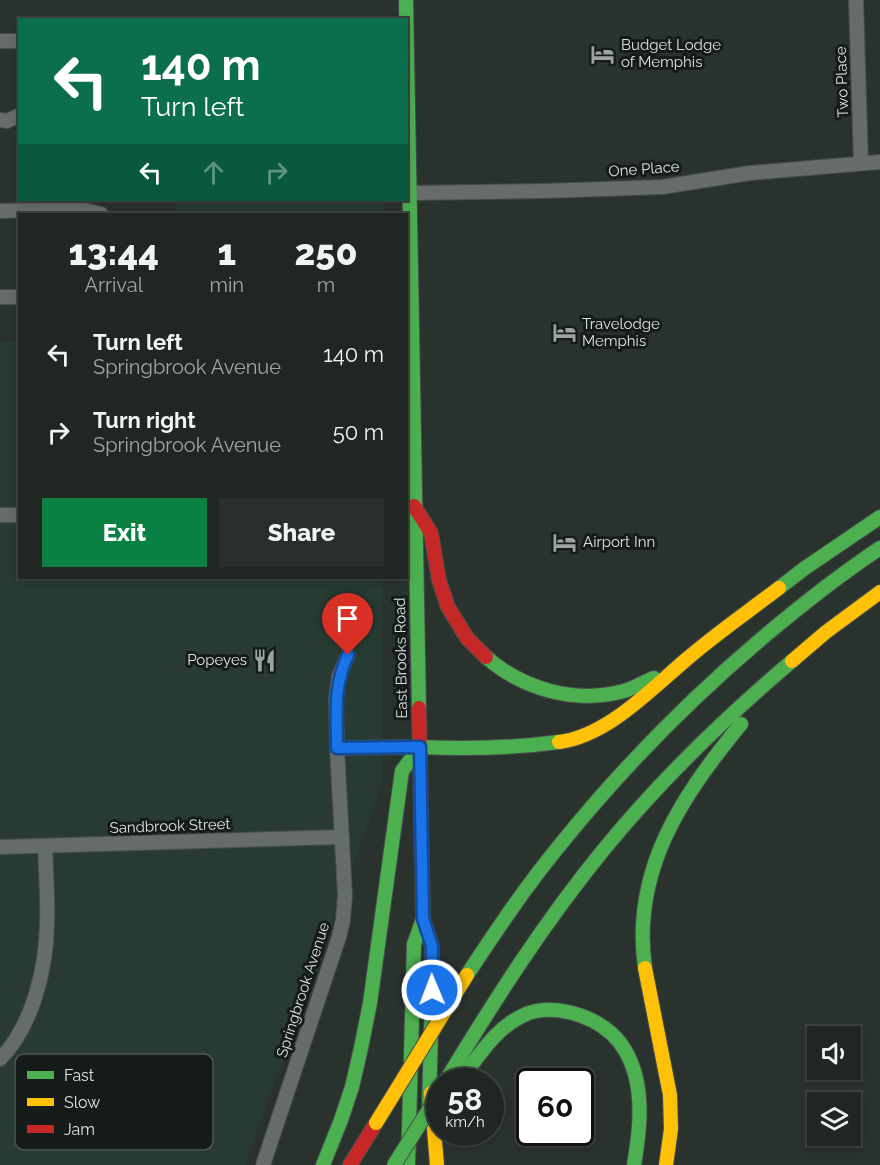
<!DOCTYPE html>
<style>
:root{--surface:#202622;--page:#282e2a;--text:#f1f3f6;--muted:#a2a5a5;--line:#3d4340;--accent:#0b8043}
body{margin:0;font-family:Raleway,sans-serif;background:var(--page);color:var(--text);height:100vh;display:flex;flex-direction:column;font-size:22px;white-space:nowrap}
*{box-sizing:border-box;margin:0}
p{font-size:20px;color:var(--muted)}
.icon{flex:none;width:33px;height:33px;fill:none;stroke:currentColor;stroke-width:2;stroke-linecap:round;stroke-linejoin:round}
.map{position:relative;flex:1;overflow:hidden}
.side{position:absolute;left:18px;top:213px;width:390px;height:366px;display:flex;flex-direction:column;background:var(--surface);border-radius:0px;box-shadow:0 3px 9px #0003,0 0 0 2px var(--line)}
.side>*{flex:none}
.top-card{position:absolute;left:18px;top:18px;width:390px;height:183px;border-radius:0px;box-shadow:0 3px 9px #0003,0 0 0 2px var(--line);background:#0b6e4f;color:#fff;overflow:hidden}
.tools{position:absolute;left:807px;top:1026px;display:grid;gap:12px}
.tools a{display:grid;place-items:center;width:54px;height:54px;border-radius:0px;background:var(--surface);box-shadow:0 3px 9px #0003,0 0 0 2px var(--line);font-size:30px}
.speed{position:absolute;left:426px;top:1068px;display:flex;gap:12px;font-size:30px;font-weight:700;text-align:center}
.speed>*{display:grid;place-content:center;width:78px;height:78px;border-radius:50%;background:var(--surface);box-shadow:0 3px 9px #0003,0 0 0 2px var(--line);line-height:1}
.speed small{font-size:15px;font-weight:400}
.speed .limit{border:3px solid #111;border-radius:9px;background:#fff;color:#111}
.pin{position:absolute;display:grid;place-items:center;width:51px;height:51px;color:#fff;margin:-62px -26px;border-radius:50% 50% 50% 0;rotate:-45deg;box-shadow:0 0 6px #0007}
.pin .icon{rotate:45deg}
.me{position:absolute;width:66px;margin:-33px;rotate:359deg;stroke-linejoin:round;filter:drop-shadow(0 0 4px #0008)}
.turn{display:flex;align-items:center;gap:21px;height:126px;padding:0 24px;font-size:27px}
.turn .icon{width:78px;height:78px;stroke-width:2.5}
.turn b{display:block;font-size:42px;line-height:51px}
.lanes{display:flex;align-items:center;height:57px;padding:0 24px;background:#0003;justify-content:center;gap:30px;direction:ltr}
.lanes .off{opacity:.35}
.eta{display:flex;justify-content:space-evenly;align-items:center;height:102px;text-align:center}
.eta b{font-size:36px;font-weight:800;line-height:42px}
.primary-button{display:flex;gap:12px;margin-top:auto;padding:12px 24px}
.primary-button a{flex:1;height:69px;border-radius:0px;background:var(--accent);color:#fff;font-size:24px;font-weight:800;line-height:69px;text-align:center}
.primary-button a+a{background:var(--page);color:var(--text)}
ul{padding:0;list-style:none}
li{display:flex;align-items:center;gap:18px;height:78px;padding:0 24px}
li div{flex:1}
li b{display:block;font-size:22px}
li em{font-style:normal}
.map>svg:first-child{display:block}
</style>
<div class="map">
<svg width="880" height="1165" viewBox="0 0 880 1165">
<rect width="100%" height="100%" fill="#2a322e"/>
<!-- built -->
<g fill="#273b32">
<rect x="176" y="200" width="208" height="14"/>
<path d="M0,342H19L20,578H382L381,788L245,1165H0Z"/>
</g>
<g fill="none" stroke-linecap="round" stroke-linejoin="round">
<defs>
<g id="street">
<path d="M856,0L861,163"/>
<path d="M0,41H20"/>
<path d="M0,120L7,121L20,115"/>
<path d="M410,193L544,191L662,187L750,173L880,162"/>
<path d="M0,211L80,209L101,214"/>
<path d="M0,297H20"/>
<path d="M0,515H20"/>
<path d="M337,748L420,747"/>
<path d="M0,847L342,837"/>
<path d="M0,1059C32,1027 46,970 47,925C48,899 46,872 45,846"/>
<path d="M263,1165L339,937L343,920L345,896L337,748L336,699L339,676L348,655"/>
</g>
<g id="fast">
<path d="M406,0L419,708"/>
<path d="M779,588L805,568L880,517"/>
<path d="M486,657C524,690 576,704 624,691C634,688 644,682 654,678"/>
<path d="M645,968C631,870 682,796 741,724"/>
<path d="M467,975C496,931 526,886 560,845C622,768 692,697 767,634C804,603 841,574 880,548"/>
<path d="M470,1067C485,1047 499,1027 522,1016C550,1002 590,1014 612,1034C623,1044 631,1060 635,1074C643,1104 639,1135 634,1165"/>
<path d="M445,1082C494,1001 545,921 605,848C660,781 726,717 792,661"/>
<path d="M429,1108L432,992"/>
<path d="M323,1165L341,1120L352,1087L361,1048L370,1003L402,771L420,747C466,749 514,748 559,742"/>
<path d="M408,1165L414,944L423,919"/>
</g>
<g id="slow">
<path d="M792,661L826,632L880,592"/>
<path d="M559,742C608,736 652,688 688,658C717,633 749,611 779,588"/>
<path d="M645,968L670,1095L671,1129L666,1165"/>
<path d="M431,1093L437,1165"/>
</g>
<g id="jam">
<path d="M414,506L431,533L439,580L448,607L467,638L486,657"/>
<path d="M419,708L423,919L432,946V992"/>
<path d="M350,1165L376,1123"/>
</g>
</defs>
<!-- street casing -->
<use href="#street" stroke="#474e4b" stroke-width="16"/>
<!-- fast casing -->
<use href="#fast" stroke="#474e4b" stroke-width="16"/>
<!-- slow casing -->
<use href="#slow" stroke="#474e4b" stroke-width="16"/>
<!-- jam casing -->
<use href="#jam" stroke="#474e4b" stroke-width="16"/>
<!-- street -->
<use href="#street" stroke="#666c6a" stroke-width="14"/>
<!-- fast -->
<use href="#fast" stroke="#4caf50" stroke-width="14"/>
<!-- slow -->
<use href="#slow" stroke="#ffc107" stroke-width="14"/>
<!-- jam -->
<use href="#jam" stroke="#c62828" stroke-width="14"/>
<defs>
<path id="fast-bridge" d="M394,1165L440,1092"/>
<path id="slow-bridge" d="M376,1123L467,975"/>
</defs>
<!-- fast-bridge casing -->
<use href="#fast-bridge" stroke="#474e4b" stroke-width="16" stroke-linecap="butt"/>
<!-- slow-bridge casing -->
<use href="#slow-bridge" stroke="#474e4b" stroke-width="16" stroke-linecap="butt"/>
<!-- fast-bridge -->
<use href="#fast-bridge" stroke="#4caf50" stroke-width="14"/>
<!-- slow-bridge -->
<use href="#slow-bridge" stroke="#ffc107" stroke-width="14"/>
</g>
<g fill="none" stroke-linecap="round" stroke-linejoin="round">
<defs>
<path id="route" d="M348,655C333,687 337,714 337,748L420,747L423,919L432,946V990"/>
</defs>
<!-- route casing -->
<use href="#route" stroke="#114b97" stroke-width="15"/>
<!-- route -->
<use href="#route" stroke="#1a73e8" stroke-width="10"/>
</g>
<!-- icons -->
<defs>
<symbol id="hotel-bare" viewBox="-9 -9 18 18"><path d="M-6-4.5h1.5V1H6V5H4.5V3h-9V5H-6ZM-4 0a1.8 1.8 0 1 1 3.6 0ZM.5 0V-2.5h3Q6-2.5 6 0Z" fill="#9ca4a0" stroke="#151b18" stroke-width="2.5" paint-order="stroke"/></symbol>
<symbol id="restaurant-bare" viewBox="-9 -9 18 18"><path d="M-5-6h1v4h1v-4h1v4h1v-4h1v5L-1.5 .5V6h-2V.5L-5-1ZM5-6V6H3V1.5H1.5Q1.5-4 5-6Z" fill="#9ca4a0" stroke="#151b18" stroke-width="2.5" paint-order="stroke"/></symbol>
</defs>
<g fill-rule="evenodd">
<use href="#hotel-bare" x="586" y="38" width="33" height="33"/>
<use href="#hotel-bare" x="548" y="316" width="33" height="33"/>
<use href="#hotel-bare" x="548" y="526" width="33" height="33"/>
<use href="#restaurant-bare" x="248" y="644" width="33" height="33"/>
</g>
<g text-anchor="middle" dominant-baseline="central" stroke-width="6" stroke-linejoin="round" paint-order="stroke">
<!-- poi labels -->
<g font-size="15" fill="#dae2de" stroke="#151b18" text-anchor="start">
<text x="621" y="45">Budget Lodge<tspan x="621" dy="17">of Memphis</tspan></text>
<text x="582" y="324">Travelodge<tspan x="582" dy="17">Memphis</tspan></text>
<text x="583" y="542">Airport Inn</text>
<text x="247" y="660" text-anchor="end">Popeyes</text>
</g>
<!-- street labels -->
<g font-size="15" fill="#dae2de" stroke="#151b18">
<text transform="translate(842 82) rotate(-92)">Two Place</text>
<text transform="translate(644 169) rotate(-4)">One Place</text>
<text transform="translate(401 658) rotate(-91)">East Brooks Road</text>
<text transform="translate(170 826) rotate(-2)">Sandbrook Street</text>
<text transform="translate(303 990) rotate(-72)">Springbrook Avenue</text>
</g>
</g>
<!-- legend -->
<rect x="15" y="1054" width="198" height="96" rx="9" fill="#151b18" stroke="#505753" stroke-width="1.5"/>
<rect x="27" y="1071" width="27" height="8" fill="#4caf50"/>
<rect x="27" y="1098" width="27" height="8" fill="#ffc107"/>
<rect x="27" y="1125" width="27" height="8" fill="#c62828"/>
<g font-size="16" fill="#dae2de">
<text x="64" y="1081">Fast</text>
<text x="64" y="1108">Slow</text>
<text x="64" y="1135">Jam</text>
</g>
</svg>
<div class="tools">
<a><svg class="icon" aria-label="sound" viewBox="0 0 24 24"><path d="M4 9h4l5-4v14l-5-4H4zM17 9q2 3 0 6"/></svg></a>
<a><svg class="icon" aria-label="layers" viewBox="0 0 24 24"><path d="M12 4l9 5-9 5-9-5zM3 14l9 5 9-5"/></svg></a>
</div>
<div class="speed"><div>58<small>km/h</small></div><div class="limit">60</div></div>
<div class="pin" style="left:348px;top:655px;background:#d93025"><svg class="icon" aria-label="arrive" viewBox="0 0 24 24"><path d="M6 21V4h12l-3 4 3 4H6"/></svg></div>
<svg class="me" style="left:432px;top:990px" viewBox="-20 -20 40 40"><circle r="17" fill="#1a73e8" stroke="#fff" stroke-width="3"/><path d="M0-11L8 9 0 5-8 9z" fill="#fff"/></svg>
<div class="top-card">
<div class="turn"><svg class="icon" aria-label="left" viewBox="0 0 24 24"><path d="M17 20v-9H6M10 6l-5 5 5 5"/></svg><div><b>140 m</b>Turn left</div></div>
<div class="lanes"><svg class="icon" aria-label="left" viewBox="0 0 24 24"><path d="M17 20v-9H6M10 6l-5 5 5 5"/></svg><svg class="icon off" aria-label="ahead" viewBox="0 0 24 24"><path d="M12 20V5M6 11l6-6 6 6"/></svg><svg class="icon off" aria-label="right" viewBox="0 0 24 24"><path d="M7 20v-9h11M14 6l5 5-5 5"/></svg></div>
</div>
<section class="side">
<div class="eta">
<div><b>13:44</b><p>Arrival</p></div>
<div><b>1</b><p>min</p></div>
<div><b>250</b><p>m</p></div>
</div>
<ul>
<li><svg class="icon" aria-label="left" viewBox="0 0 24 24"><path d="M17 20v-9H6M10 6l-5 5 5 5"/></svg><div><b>Turn left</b><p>Springbrook Avenue</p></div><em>140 m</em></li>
<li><svg class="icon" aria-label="right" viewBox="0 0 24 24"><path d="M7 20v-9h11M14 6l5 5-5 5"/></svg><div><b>Turn right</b><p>Springbrook Avenue</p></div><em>50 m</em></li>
</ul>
<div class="primary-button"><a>Exit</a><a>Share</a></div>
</section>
</div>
